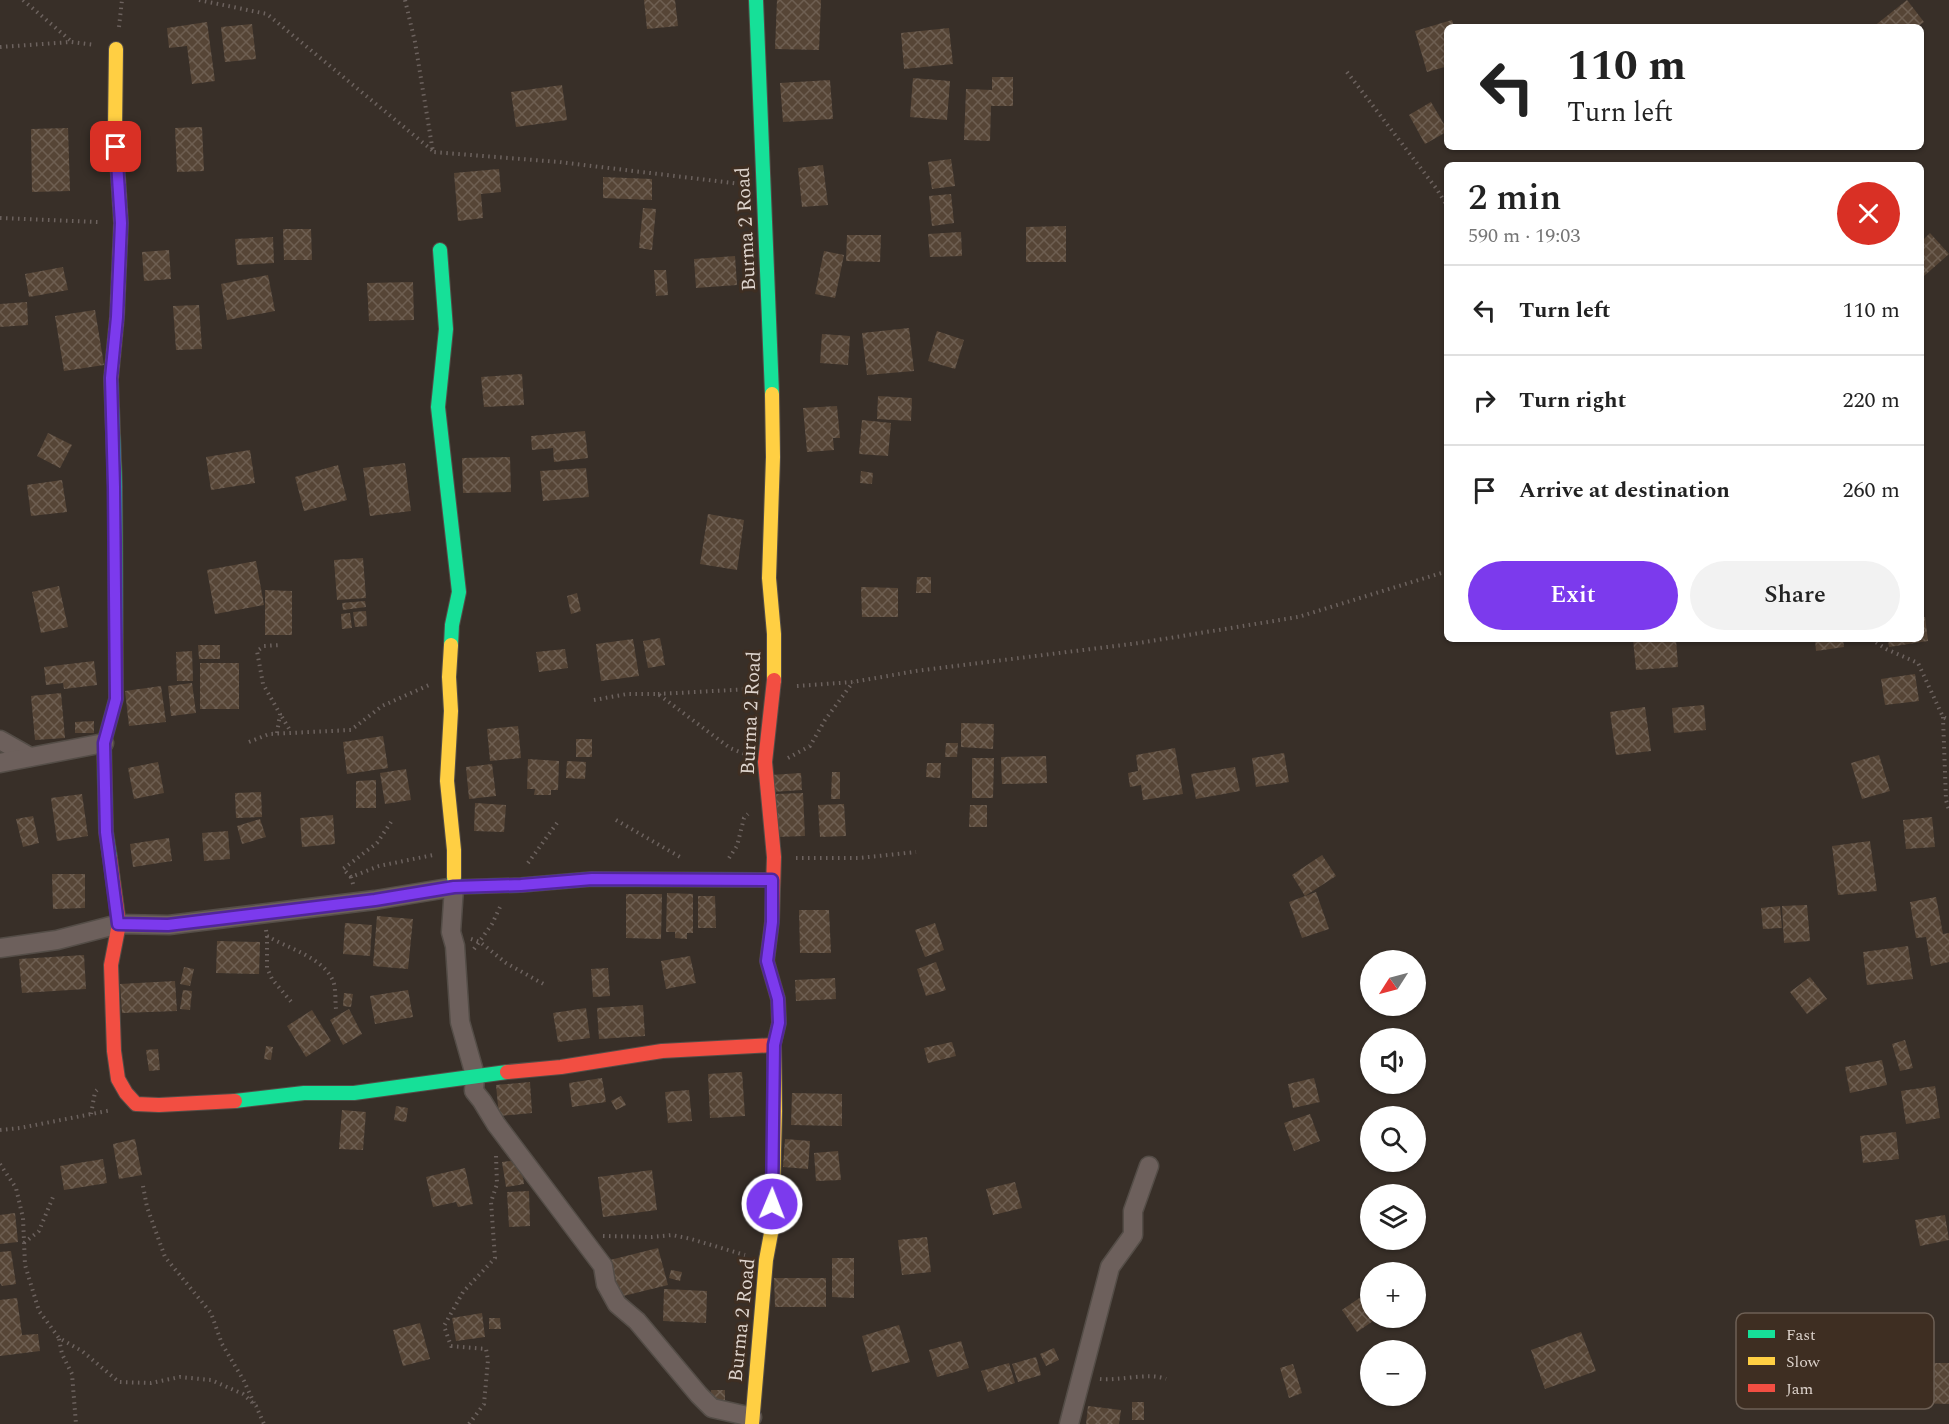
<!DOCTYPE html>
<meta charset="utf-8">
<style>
:root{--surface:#fff;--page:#f2f2f2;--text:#222;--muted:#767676;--line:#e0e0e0;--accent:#7c3aed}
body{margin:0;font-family:Spectral,serif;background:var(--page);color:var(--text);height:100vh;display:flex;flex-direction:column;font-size:22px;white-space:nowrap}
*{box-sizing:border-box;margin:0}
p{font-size:20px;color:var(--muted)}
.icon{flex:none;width:33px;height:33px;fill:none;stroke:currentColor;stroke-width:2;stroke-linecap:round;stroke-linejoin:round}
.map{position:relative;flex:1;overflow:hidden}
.drawer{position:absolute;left:1444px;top:162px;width:480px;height:480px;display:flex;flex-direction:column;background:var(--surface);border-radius:9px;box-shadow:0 2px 4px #0004}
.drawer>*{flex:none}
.hud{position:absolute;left:1444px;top:24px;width:480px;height:126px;border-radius:9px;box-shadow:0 2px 4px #0004;background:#fff;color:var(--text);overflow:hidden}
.needle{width:39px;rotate:234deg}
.fabs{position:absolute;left:1360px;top:950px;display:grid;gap:12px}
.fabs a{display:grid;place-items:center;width:66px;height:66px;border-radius:50%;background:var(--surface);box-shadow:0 2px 4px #0004;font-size:30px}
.pin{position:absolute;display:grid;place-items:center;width:51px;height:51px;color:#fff;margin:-26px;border-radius:12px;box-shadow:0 3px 9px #0006}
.me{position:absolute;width:66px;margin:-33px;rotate:1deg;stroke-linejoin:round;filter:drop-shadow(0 0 4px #0008)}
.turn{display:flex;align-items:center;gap:21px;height:126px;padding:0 24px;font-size:27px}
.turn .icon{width:78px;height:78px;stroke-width:2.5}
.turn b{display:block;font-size:42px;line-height:51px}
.round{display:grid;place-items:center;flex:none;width:63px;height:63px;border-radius:32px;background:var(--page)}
.summary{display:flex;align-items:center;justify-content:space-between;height:102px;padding:0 24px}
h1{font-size:36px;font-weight:600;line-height:45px}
.cta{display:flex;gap:12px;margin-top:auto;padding:12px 24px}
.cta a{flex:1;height:69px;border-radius:36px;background:var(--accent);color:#fff;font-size:24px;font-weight:600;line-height:69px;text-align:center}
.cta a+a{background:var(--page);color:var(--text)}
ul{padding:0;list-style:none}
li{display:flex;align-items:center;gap:18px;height:90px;padding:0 24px;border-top:2px solid var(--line)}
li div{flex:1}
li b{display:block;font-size:22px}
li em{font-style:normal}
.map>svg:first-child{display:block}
</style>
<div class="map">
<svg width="1949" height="1424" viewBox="0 0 1949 1424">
<defs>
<pattern id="building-cross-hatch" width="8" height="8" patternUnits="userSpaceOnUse" patternTransform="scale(1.5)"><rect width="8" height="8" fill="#564536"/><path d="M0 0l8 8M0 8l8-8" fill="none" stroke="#6e5f52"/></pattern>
</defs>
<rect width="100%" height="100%" fill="#382f28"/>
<!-- building -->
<g fill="url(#building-cross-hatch)">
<path d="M644,0H675L678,26L647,29Z"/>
<path d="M777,0H821L819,50L775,49Z"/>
<path d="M1907,0L1924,22L1917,27H1873Z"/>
<path d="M1452,20L1454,27H1448V66L1427,72L1415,31Z"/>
<path d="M207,22L215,81L192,84L187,46L169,48L167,28Z"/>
<path d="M252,24L256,59L225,62L221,27Z"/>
<path d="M949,28L953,64L904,69L901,33Z"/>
<path d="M992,77H1013V106H991L990,141L964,140L966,89L992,90Z"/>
<path d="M913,78L950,81L947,120L910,117Z"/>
<path d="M830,80L833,119L783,122L780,83Z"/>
<path d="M562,85L567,120L516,127L511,92Z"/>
<path d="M1431,102L1448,131L1425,144L1409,115Z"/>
<path d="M202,127L204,171L177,172L175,128Z"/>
<path d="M68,128L70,191L32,192L31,129Z"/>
<path d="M951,159L955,186L932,189L928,162Z"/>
<path d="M823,165L828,205L802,207L798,168Z"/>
<path d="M499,169L501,192L481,194L483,218L458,221L454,173Z"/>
<path d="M603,177L652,179V200L603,198Z"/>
<path d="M951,194L954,223L932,226L929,196Z"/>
<path d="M643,208L656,209L652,250L639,248Z"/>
<path d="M1066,226V262H1026V227Z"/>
<path d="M283,229H311L312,260H284Z"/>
<path d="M961,232L962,256L930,257L928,234Z"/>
<path d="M1930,233L1949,254L1924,276L1922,272V241Z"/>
<path d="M847,235H881L880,262L846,261Z"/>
<path d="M273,237L274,263L237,265L235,239Z"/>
<path d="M169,250L171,279L144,281L142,252Z"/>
<path d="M824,251L844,255L835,298L815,294Z"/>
<path d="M735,256L737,285L696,288L694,259Z"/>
<path d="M63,267L68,290L29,297L25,274Z"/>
<path d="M654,270H666L668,295L656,296Z"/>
<path d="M268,275L275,311L227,320L221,284Z"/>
<path d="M413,282L414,320L369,321L367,283Z"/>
<path d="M27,302L28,325L0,327V304Z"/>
<path d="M199,305L202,349L176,350L173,306Z"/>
<path d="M95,310L104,365L64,371L55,316Z"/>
<path d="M909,328L914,371L867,375L862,333Z"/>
<path d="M937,331L964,340L955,369L928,361Z"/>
<path d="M822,334L850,336L848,365L820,363Z"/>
<path d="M522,374L524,405L484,407L481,377Z"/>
<path d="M878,396L912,398L911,421L877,419Z"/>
<path d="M837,406L840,438H833L834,450L807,452L803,408Z"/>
<path d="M862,420L891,423L888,456L859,454Z"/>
<path d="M585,431L588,458L554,462L553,448L532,450L531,436Z"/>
<path d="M48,433L72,445L60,468L37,456Z"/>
<path d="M250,450L255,483L211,490L206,457Z"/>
<path d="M510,457L511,492L463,493L462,458Z"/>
<path d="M405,463L411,511L370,516L363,468Z"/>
<path d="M338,465L347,500L304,511L295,477Z"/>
<path d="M586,468L589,497L543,501L540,471Z"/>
<path d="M861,471L873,473L872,484L860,483Z"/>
<path d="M62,480L67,512L31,516L27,485Z"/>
<path d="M708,514L744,520L737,570L700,564Z"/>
<path d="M363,558L366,598L337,600L334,560Z"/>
<path d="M256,561L264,605L215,614L207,570Z"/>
<path d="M917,577H931V593H916Z"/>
<path d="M59,586L68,627L41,633L32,592Z"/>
<path d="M861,587L898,588V617H862Z"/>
<path d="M265,590L292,591V635H265Z"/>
<path d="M577,593L581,611L571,614L567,596Z"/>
<path d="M365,601L366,607L343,610L342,603Z"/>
<path d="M366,611L367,626L355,627L353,612Z"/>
<path d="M350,613L352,628L342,629L341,614Z"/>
<path d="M1922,617H1925L1928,641L1889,647L1888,639H1922Z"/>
<path d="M660,638L665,665L648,668L643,641Z"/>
<path d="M633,639L639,676L601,681L596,644Z"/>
<path d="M1633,639H1676L1678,667L1636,670Z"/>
<path d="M1815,639H1843L1844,647L1816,651Z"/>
<path d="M198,645H220V659H199Z"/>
<path d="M565,649L568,668L539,672L536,652Z"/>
<path d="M192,651L193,681H177L176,652Z"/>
<path d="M94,661L97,685L64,689L63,683L46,685L44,667Z"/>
<rect x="200" y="663" width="39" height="46"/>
<path d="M1915,674L1919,701L1885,705L1881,679Z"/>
<path d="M192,683L196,713L171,716L168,686Z"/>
<path d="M161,686L166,722L129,726L125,691Z"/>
<path d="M61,693L65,738L35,740L31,696Z"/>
<path d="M1704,705L1706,730L1674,733L1672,708Z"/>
<path d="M1645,707L1651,751L1616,755L1610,712Z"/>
<path d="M94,721V733H75V722Z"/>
<path d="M961,723L994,724L993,749L961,747Z"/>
<path d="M518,726L521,758L490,761L487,729Z"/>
<path d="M383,736L388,768L347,774L343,742Z"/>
<rect x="576" y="739" width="16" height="18"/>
<path d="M946,743H958L957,757H945Z"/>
<path d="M1175,748L1183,794L1143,800L1141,785L1130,787L1128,773L1138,771L1136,755Z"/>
<path d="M1284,753L1289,782L1256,787L1252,758Z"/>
<path d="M1879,755L1890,791L1862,799L1851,763Z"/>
<path d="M1046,756L1047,783L1002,784L1001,757Z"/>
<path d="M972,758H994L993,798H972Z"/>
<path d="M528,759L559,761L558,790H551V795H534L535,789H527Z"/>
<path d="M567,761L586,762L585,779L566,778Z"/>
<path d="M158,762L164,793L134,799L128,768Z"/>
<path d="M927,763H941L940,778L926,777Z"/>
<path d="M492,764L496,796L469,799L466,767Z"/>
<path d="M1235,767L1240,791L1196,799L1191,774Z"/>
<path d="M406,769L411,800L385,804L380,773Z"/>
<path d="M832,772H840V799H831Z"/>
<path d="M801,773L802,790L772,792L770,775Z"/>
<path d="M376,780V808H356V781Z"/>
<path d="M261,792L262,817L236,818L235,793Z"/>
<path d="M803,793L805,836L776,837L775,794Z"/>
<path d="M82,794L88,836L57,841L51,798Z"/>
<path d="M475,803L506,805L504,832L474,831Z"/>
<path d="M844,804L846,836L820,837L818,805Z"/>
<path d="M970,805H987V827H969Z"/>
<path d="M333,815L335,844L302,847L300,818Z"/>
<path d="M33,816L39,843L23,847L16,819Z"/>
<path d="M1932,817L1935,847L1906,849L1903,820Z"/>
<path d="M260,819L266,837L242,844L237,826Z"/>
<path d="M228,831L230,859L204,861L202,833Z"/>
<path d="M169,838L172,861L133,867L130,844Z"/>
<path d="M1870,841L1877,891L1838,895L1832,846Z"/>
<path d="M1322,855L1336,876L1305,896L1292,875Z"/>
<path d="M52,874H85V908L53,909Z"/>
<path d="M1316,892L1329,929L1302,938L1289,902Z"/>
<path d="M667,893L693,894V933H687V939L675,938V932H666Z"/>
<path d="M626,894H662L661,939L626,938Z"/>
<path d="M698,896H715L716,928H698Z"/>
<path d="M1936,897L1943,934L1949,933V962L1931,966L1926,937L1916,938L1910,902Z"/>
<path d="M1807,905L1810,941L1784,943L1782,906Z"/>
<path d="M1780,906L1782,928L1763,929L1761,908Z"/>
<path d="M799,910H829L831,953H800Z"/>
<path d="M377,916L413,919L408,969L373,966Z"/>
<path d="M345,923L372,925L370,956L343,954Z"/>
<path d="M935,923L944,950L925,957L915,930Z"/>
<path d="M217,941L260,942L259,974L216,973Z"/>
<path d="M1908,946L1913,979L1867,985L1863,952Z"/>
<path d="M84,955L86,989L22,993L19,959Z"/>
<path d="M690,956L696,983L666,989L661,961Z"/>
<path d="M936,962L946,990L926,996L917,969Z"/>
<path d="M184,967L194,969L190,986L180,984Z"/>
<path d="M608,968L610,996L593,997L591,969Z"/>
<path d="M1810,977L1827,999L1807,1014L1790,992Z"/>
<path d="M835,978L836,999L796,1001L795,980Z"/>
<path d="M175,981L177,1011L122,1013L120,984Z"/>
<path d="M183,990L192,991L190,1010L180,1009Z"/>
<path d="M408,990L413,1017L375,1024L370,996Z"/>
<path d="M344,993L353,994L351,1007L343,1006Z"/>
<path d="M643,1005L645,1036L599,1039L597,1008Z"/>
<path d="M586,1008L590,1038L558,1042L553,1013Z"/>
<path d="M349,1009L362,1034L343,1045L330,1020Z"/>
<path d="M312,1010L331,1041L306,1057L287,1026Z"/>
<path d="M1905,1040L1913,1068L1900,1071L1892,1044Z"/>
<path d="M952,1042L956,1056L928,1063L924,1048Z"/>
<path d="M266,1046L273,1047L271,1060L264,1059Z"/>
<path d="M158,1049L160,1070L149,1071L146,1050Z"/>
<path d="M1882,1060L1887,1085L1850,1093L1845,1067Z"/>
<path d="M742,1072L745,1116L710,1118L708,1074Z"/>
<path d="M602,1078L606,1102L572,1107L569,1083Z"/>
<path d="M1314,1078L1320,1102L1293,1108L1288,1084Z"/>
<path d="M530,1082L532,1113L499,1116L496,1085Z"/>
<path d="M1935,1086L1940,1118L1906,1124L1901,1091Z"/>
<path d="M689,1090L692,1121L668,1123L665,1092Z"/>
<path d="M792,1093L842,1094V1126L791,1125Z"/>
<path d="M621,1096L626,1105L616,1110L611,1101Z"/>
<path d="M396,1106L408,1108L406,1122L394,1120Z"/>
<path d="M342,1110L366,1112L363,1150L339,1149Z"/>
<path d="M1310,1114L1320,1141L1294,1151L1284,1123Z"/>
<path d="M1896,1132L1899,1159L1863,1163L1860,1136Z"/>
<path d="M135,1139L142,1175L119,1179L113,1144Z"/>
<path d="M785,1139L810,1141L808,1169L783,1167Z"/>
<path d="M838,1151L841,1180L816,1181L814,1153Z"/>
<path d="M103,1159L107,1183L64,1190L60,1166Z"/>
<path d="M520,1160L524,1184L506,1187L502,1162Z"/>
<path d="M465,1168L473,1204L458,1207L456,1202L433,1207L426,1177Z"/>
<path d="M652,1170L657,1210L603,1217L598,1177Z"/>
<path d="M1015,1182L1022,1208L993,1215L986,1189Z"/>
<path d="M529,1191L530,1226L509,1227L507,1192Z"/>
<path d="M15,1213L18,1242L0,1244V1215Z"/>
<path d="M1945,1215L1949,1240L1920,1246L1915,1220Z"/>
<path d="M927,1237L931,1272L902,1275L898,1240Z"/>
<path d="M658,1248L668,1285L619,1297L610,1260Z"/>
<path d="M11,1251L16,1284L2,1286L0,1283V1252Z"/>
<path d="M832,1258H854V1298L832,1297Z"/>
<path d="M671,1270L682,1272L680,1281L669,1278Z"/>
<path d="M774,1278H826V1307H775Z"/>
<path d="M664,1289L707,1291L706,1323L663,1321Z"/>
<path d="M1371,1290V1317H1379L1357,1332L1342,1310Z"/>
<path d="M17,1298L22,1335L38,1334L40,1351L0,1356V1300Z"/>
<path d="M482,1313L485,1337L456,1341L452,1318Z"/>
<path d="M489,1318H500L501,1329H489Z"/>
<path d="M420,1323L430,1359L403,1366L393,1330Z"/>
<path d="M899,1325L910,1362L872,1372L862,1336Z"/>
<path d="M1581,1332L1596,1371L1545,1389L1531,1350Z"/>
<path d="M961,1341L969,1368L937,1377L929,1350Z"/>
<path d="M1054,1348L1059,1360L1046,1366L1040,1354Z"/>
<path d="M1036,1357L1041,1375L1018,1382L1012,1364Z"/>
<path d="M1009,1363L1015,1383L988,1392L981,1371Z"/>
<path d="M1914,1363H1949V1404L1913,1403Z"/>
<path d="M1293,1364L1302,1393L1289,1398L1280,1368Z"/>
<rect x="711" y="1390" width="14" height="10"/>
<rect x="1132" y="1402" width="12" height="18"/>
<path d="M1088,1406L1121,1410L1119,1424H1086Z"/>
</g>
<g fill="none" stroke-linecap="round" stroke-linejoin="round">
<defs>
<g id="street">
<path d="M0,740L30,757"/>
<path d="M0,763L104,743"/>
<path d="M0,948L57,940L119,924L169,925L375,900L454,887L451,932L455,946L460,1022L475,1075L474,1091L482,1101L496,1124L603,1266L606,1284L617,1304L637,1321L699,1395L712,1408L752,1417"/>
<path d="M1069,1424L1110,1267L1133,1235V1211L1149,1166"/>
</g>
<g id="fast">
<path d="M756,0L772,394"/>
<path d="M440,250L446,329L438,407L459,592L452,625L451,645"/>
<path d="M110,858L106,832L104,743L116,699L115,487L111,379"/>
<path d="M454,877V887L521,885L592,879L772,880"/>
<path d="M235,1101L304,1093H354L507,1072"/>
</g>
<g id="slow">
<path d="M111,379L117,317L121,223L115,129L116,49"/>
<path d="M772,394L773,457L769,578L774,634V680"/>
<path d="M451,645L449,677L451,711L447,781L454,850V877"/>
<path d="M752,1424L766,1260L772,1228L775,1111L774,1044"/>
</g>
<g id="jam">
<path d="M774,680L765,762L774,857L772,922L767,961L778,999L779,1023L774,1044"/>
<path d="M110,858L119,924L111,965L114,1051L118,1079L126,1093L136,1104L159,1105L235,1101"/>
<path d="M507,1072L561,1067L662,1051L774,1045"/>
</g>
</defs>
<!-- street casing -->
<use href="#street" stroke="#544d47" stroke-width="21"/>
<!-- fast casing -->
<use href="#fast" stroke="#544d47" stroke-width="16"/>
<!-- slow casing -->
<use href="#slow" stroke="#544d47" stroke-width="16"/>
<!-- jam casing -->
<use href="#jam" stroke="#544d47" stroke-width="16"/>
<!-- path -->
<g stroke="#6c625e" stroke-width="4" stroke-dasharray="1.5 4.5" stroke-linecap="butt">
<path d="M23,0L71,41"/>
<path d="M199,0L267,14L433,151"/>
<path d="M405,0L415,42L433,152L559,162L741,184"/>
<path d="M119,27L122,0"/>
<path d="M0,47L71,42L95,45"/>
<path d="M1347,72L1436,188L1448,207"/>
<path d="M0,218L98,222"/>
<path d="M1871,639L1886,649L1918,663L1943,717L1949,720"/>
<path d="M797,686L853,682L916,671L1139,643L1298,617L1448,571"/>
<path d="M658,694L751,689"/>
<path d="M594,700L627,694H658L730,748L745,754"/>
<path d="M282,717L291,732"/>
<path d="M1943,717L1946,800L1949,810"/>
<path d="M277,733L280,714L263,684L257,651L264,646L280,645"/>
<path d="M249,742L269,734L351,730L382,706L429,685"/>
<path d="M788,758L810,746L825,720L853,682"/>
<path d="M616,820L680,857"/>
<path d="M729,858L737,846L744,818L748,814"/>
<path d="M796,858H859L916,852"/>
<path d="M528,863L557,823"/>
<path d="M351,877L343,869L377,843L391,822"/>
<path d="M353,884L351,877L379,866L433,855"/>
<path d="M266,930L267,936C287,948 323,957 333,981C336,988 335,1001 336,1009"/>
<path d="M267,936V968L272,979L293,1004"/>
<path d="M471,939L480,942L506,963L547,986"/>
<path d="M474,949L492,924L500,907"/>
<path d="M91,1114L95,1092L97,1090"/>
<path d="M0,1130L20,1128L112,1110"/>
<path d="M0,1164L16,1188L23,1218L25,1265L39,1311L59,1338L82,1351L119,1382L151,1383L180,1377L211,1380L243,1394L256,1406L264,1424"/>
<path d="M143,1186L147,1207L165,1257L211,1313L222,1344L244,1381L254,1403"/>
<path d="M603,1236L652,1237L672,1235L691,1239L745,1255"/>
<path d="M24,1243L39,1231L53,1197"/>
<path d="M59,1339L62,1354L72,1374L76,1424"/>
<path d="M1100,1379C1119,1381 1150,1372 1166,1379"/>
<path d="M469,1424L484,1404L488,1360L486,1349L451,1346L444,1326L463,1292L495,1258L491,1202L497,1184L496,1155"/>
</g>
<!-- street -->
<use href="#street" stroke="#6d605c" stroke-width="18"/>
<!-- fast -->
<use href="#fast" stroke="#16e098" stroke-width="14"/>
<!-- slow -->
<use href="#slow" stroke="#ffcf43" stroke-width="14"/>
<!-- jam -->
<use href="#jam" stroke="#f24e42" stroke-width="14"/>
</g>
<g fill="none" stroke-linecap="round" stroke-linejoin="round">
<defs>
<path id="route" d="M116,147L121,223L117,317L111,378L114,487L116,699L104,743L106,832L118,924L168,925L375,900L454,887L521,885L592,879L772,880V922L767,961L778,999L779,1023L774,1045L772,1204"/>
</defs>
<!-- route casing -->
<use href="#route" stroke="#51269a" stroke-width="15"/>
<!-- route -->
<use href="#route" stroke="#7c3aed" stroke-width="10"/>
</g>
<g text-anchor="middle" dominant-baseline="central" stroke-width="6" stroke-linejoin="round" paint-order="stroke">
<!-- street labels -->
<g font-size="20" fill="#ddd3cc" stroke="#3e2e22">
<text transform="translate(746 229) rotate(-93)">Burma 2 Road</text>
<text transform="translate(751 713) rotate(-87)">Burma 2 Road</text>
<text transform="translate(742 1320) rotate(-84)">Burma 2 Road</text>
</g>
</g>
<!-- legend -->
<rect x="1736" y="1313" width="198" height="96" rx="9" fill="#3e2e22" stroke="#6e6055" stroke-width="1.5"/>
<rect x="1748" y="1330" width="27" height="8" fill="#16e098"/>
<rect x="1748" y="1357" width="27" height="8" fill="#ffcf43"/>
<rect x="1748" y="1384" width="27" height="8" fill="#f24e42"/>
<g font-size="16" fill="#ddd3cc">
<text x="1786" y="1340">Fast</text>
<text x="1786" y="1367">Slow</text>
<text x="1786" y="1394">Jam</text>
</g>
</svg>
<div class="fabs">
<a><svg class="needle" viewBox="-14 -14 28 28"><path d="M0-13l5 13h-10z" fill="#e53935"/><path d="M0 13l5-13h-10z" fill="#767676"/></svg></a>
<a><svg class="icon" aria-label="sound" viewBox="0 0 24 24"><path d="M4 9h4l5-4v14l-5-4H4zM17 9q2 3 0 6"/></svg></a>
<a><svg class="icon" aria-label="search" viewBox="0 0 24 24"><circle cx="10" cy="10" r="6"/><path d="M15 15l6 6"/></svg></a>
<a><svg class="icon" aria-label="layers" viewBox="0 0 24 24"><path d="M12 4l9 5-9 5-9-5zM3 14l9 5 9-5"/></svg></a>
<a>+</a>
<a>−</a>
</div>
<div class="pin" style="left:116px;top:147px;background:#d93025"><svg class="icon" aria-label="arrive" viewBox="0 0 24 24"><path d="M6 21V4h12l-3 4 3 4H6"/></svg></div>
<svg class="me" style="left:772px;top:1204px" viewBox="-20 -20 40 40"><circle r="17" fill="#7c3aed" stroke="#fff" stroke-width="3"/><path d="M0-11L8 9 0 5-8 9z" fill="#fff"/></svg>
<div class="hud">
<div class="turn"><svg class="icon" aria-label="left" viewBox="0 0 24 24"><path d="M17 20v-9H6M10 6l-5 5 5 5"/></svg><div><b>110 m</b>Turn left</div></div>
</div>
<section class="drawer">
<div class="summary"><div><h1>2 min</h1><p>590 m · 19:03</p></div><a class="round" style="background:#d93025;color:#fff"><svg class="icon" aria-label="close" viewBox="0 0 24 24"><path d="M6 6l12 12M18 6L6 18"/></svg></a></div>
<ul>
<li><svg class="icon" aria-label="left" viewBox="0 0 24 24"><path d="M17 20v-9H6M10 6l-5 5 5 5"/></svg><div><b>Turn left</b></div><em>110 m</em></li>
<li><svg class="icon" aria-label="right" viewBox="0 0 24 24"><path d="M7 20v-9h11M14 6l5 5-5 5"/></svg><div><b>Turn right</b></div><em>220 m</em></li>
<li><svg class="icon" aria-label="arrive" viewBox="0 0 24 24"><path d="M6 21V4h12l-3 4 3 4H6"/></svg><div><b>Arrive at destination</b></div><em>260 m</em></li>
</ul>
<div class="cta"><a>Exit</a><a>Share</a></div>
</section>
</div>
